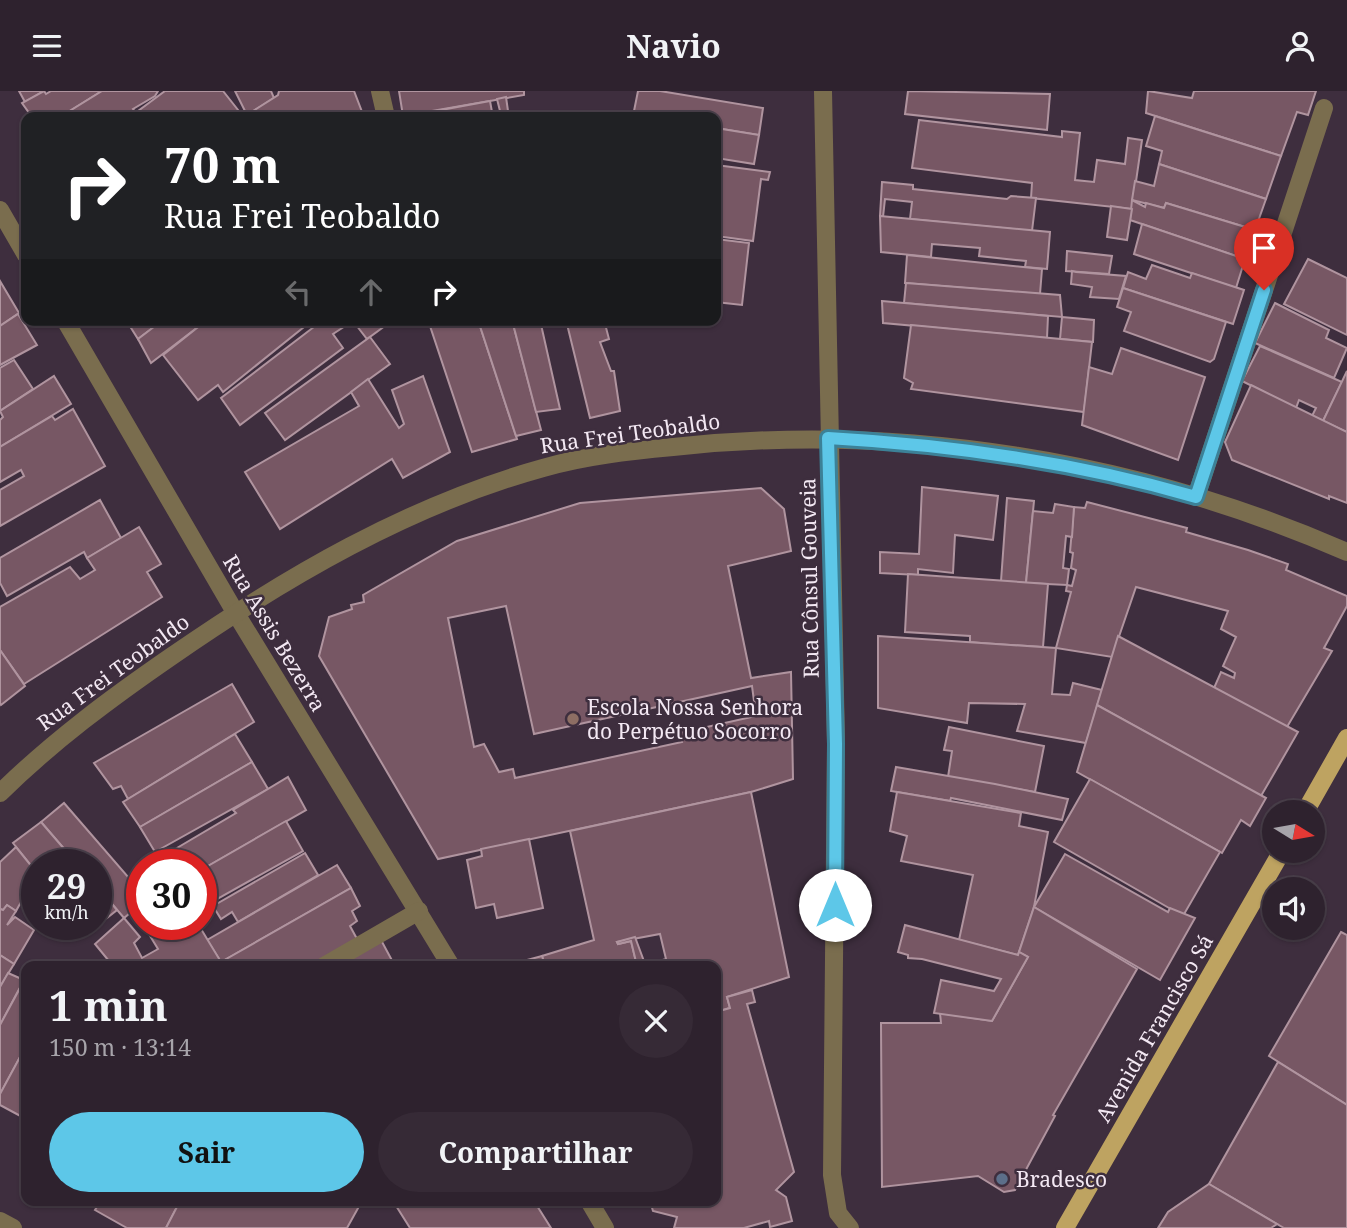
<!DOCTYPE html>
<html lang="pt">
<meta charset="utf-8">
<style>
:root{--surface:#2e222e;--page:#362a36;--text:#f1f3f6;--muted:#a7a4aa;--line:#493f4a;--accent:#5dc7e8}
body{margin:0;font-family:"Noto Serif",serif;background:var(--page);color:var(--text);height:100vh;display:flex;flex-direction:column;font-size:26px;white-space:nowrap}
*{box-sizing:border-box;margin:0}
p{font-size:23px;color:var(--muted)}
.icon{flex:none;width:38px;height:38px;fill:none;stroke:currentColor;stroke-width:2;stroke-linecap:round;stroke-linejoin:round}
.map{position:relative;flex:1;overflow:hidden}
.side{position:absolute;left:21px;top:870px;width:700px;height:245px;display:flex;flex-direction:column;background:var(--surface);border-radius:14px;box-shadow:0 2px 5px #0004,0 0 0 2px var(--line)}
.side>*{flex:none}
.guide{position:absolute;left:21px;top:21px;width:700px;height:214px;border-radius:14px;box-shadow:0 2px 5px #0004,0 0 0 2px var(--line);background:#202124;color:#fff;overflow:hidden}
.needle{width:46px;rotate:101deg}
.tools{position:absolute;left:1262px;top:709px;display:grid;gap:14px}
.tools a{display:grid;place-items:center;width:63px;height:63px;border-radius:50%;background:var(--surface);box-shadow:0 2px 5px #0004,0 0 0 2px var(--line);font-size:35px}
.speed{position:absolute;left:21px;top:758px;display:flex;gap:14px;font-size:35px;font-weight:700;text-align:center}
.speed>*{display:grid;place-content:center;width:91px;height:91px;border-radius:50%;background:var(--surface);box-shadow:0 2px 5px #0004,0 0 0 2px var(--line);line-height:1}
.speed small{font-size:18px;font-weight:400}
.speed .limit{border:10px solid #d22;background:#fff;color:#111}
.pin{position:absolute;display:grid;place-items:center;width:60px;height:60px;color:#fff;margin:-72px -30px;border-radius:50% 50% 50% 0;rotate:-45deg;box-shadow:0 0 7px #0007}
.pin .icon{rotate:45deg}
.me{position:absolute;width:77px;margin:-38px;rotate:0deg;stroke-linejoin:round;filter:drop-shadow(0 0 5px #0008)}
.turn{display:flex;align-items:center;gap:24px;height:147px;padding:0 28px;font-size:32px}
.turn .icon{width:91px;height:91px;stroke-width:2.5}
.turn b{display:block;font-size:49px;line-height:60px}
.lanes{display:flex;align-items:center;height:66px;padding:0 28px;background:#0003;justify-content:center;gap:35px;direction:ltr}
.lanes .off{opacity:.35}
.round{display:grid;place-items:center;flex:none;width:74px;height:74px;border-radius:37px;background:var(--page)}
.overview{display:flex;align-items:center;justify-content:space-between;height:119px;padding:0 28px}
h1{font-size:42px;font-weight:700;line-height:52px}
.primary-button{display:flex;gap:14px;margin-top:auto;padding:14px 28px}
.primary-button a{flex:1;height:80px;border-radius:42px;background:var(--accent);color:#111;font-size:28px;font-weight:700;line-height:80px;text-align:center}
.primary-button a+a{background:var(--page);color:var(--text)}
header{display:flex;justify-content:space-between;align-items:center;height:91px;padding:0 28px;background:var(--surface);font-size:32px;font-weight:700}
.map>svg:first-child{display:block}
</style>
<header><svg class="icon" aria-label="menu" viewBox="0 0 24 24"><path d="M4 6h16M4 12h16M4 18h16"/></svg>Navio<svg class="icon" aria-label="person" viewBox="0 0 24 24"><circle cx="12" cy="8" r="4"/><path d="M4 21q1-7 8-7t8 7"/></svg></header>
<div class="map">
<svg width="1347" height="1137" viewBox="0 0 1347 1137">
<rect width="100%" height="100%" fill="#3e2e3e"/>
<!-- building -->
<g fill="#775764" stroke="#b0949f" stroke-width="2" fill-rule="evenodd">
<path d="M19,0H44L25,11Z"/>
<path d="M44,0L46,3L51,0H102L60,26H32L22,12Z"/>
<path d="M102,0H158L155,5L133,18L136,22L130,26H60Z"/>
<path d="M165,0H223L242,24L130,26Z"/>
<path d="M235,0H271L274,7L247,24Z"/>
<path d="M354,0L364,26H253L250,22L278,4L279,0Z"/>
<path d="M399,0H524V4L403,25Z"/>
<path d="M638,0H660L763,17L759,44L716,37V26L633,25Z"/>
<path d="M908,0L1050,3L1047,39L905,23Z"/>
<path d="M1148,0L1192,7L1194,0H1316L1308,24L1297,21L1281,65L1146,22Z"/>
<path d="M506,6L508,20L500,21L501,26H403L490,10L492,21L500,20L497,8Z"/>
<path d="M1155,25L1281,65L1266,108L1159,73L1162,60L1146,55Z"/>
<path d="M919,29L1062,46V40L1080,42L1075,89L1094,91L1097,69L1125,73L1128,47L1142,49L1132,118L1031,107L1032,92L912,77Z"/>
<path d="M716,37L759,44L754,73L716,67Z"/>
<path d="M1159,73L1266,108L1255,139L1166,112L1164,117L1132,109L1135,90L1154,95Z"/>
<path d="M716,74L770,81L768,89L761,88L753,150L716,145Z"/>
<path d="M882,91L913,94V98L1007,108L1011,105L1036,107L1032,140L910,128L912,111L885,108L883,126L880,125Z"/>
<path d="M1132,109L1145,116L1146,112L1164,117L1166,112L1255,139L1245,168L1130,129Z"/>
<path d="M1111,115L1132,118L1127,149L1107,146Z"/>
<path d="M880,125L1050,141L1047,178L1025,176L1026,170L979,165L980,157L932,153L931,166L881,161Z"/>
<path d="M1142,133L1245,168L1236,197L1134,163Z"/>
<path d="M716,148L749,152L742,214L716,211Z"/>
<path d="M1067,160L1112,165L1109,183L1066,180Z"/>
<path d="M907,164L1042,178L1040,203L905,192Z"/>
<path d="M1308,168L1347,187V244L1284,213Z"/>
<path d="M1152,174L1190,187L1192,182L1244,199L1233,233L1123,197L1128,181L1146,188Z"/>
<path d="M1072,180L1076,181L1126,185L1119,208L1090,206L1092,196L1071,193Z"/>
<path d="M0,190L19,222L0,235Z"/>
<path d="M906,192L1060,204L1062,226L904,212Z"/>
<path d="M1123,197L1226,231L1214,268L1210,271L1124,240L1131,221L1117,216Z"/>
<path d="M882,210L1048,225L1047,247L883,232Z"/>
<path d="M1275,212L1329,239L1326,247L1347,257L1334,287L1255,252Z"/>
<path d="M18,223L37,254L0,274V235Z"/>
<path d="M1062,226L1094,229L1093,251L1060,248Z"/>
<path d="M126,229H163L138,248Z"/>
<path d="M163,229H207L151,272L138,248Z"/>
<path d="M207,229H300L304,236L223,301L218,294L198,309L163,264Z"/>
<path d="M323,229H393L367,248L353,230L333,243L343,257L240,334L221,307Z"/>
<path d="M428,229H478L517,348L472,361Z"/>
<path d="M478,229H512L541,339L516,345Z"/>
<path d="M512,229H540L560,318L536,321Z"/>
<path d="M566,229H604L609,248L600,251L611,280H614L620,320L590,327Z"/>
<path d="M911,234L1092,251L1084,321L911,298L913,292L904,287Z"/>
<path d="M370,246L390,273L285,349L265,322Z"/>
<path d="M1260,255L1342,291L1323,330L1312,325L1316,317L1299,309L1296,317L1242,290Z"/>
<path d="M1121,257L1205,286L1178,369L1082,334L1089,276L1112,283Z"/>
<path d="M14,269L33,298L0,320V277Z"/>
<path d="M1347,280V341L1323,330Z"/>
<path d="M54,285L71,313L0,356V329L3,326L0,320Z"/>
<path d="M423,285L450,361L403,387L392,368L280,438L245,381L359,315L351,301L368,288L399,337L404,333L392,299Z"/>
<path d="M1251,294L1347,341V412L1329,405V408L1232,369L1225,351Z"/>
<path d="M73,318L105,375L0,435V399L24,385L21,379L0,391V356L52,325L55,329Z"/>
<path d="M922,396L998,405L993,449L955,444L953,482L918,478V484L880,482V461L919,463Z"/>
<path d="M761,397L784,418L791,460L728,475L751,587L791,581L793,688L751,701L438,768L319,565L329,526L352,518L351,514L364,511L363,504L457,450L580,412ZM506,515L534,643L752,595L756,625L680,642L682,651L515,687L513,678L499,681L484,653L474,656L448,527Z"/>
<path d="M1007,407L1034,410L1026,492L1001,490Z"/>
<path d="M100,409L121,447L87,467L84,461L7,505L0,492V467Z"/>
<path d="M1087,411L1187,437L1186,441L1248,459L1288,473L1286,479L1347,505V515L1324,557L1332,560L1287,636L1214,597L1221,581L1234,587L1235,582L1223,575L1236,546L1221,538L1228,520L1136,496L1112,566L1056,557L1071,501L1066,500L1067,494L1072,495L1076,479L1071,477L1073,462L1070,461L1074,416L1085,417Z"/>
<path d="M1055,413L1074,416L1072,446L1066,445L1063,477L1069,478L1067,494L1026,492L1033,420L1053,422Z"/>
<path d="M139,436L161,473L147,481L162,506L24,593L0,559V516L70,476L80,488L95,479L87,467Z"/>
<path d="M908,483L1048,493L1043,556L981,552L970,551V545L905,541Z"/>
<path d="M878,545L1056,557L1052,603L1070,604L1073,592L1102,599L1086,652L1017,640L1025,613L969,612L967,632L878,617Z"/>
<path d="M1118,545L1298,641L1261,705L1097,614Z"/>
<path d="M0,559L25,595L1,614L0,612Z"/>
<path d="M232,593L254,631L128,708L121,695L113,698L94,672Z"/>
<path d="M1097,614L1266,707L1250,735L1241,729L1222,762L1077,681Z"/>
<path d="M949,636L1044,655L1035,701L948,686L952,660L944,659Z"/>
<path d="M235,643L252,671L140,736L123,711Z"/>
<path d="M252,671L268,698L155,761L140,736Z"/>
<path d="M896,676L995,693L1068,708L1062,729L951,707L950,710L891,700Z"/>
<path d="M288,686L306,719L201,779V774H164L160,767L236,722L233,719Z"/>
<path d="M1090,688L1220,761L1183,825L1054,751Z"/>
<path d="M751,701L789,886L727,906L730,917L716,921V875H642L666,868L660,843L617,851L618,853L631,850L637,875H545L542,865L594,849L570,740Z"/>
<path d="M897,701L1021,722L1019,735L1048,741L1034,816L1018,864L959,849L973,784L901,770L907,745L890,740Z"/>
<path d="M64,712L142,802V825L136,817L124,827L96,794V774H78L41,731Z"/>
<path d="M286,730L303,760L201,817V779Z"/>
<path d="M41,731L78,774H37V782L13,752Z"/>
<path d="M529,748L543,817L497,827L494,813L476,817L467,769L482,765L481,758Z"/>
<path d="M16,756L37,782V792L33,797L30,795L16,820L7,814L3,819L0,818V771Z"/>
<path d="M305,762L318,784L238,831L232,821L221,828L213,815Z"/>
<path d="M1065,763L1168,821L1170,817L1195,827L1160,889L1034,816Z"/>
<path d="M337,774L351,797L221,871L207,849Z"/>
<path d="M96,794L117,819L98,834L96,831Z"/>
<path d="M351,797L360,815L352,820L357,830L350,835L357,848L311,875H113L95,853L124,827L140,846L134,852L142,867L158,858L147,840L155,833H166L171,840L182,833H198L221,871Z"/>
<path d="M7,814L16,820L7,834L15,826L34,839L14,873L0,864V818L3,819Z"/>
<path d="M1034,816L1137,878L1053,1024L1055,1025L1015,1099L1004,1101L978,1085L882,1096L881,932H941L940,922L992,930L1028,866L1019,861Z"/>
<path d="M905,834L1018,864L1019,861L1028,866L992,930L934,922L941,889L994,900L1001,888L922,868L908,867V864L898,861Z"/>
<path d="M1341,841L1347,844V1014L1269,965Z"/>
<path d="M635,846L645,873L640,875H637L631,850L618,853L617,851Z"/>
<path d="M381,849L395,875H336Z"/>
<path d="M0,864L14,873L0,896Z"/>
<path d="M542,865L545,875H517L516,872Z"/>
<path d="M8,882L24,889L0,934V896Z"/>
<path d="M26,886V955L0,1003V934Z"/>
<path d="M752,899L755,911L747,913L794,1081L776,1099L786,1106L792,1130L770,1136L769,1130L744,1137H674L677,1126L653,1120L650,1110H716V921L730,917L727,906Z"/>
<path d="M26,955V1028L0,1014V1003Z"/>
<path d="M1278,971L1347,1014V1137H1284L1209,1093Z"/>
<path d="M1209,1093L1277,1133L1271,1137H1158L1168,1121Z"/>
<path d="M101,1110H180L166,1137H127L95,1119Z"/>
<path d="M180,1110H362L347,1137H166Z"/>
<path d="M393,1110H534L551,1137H410Z"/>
</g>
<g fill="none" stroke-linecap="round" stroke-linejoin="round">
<!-- minor -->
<g stroke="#7a6d4e" stroke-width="18">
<path d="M380,0L386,26"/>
<path d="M823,0L836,653L832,1084L838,1122L850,1137"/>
<path d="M0,119L26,164"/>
<path d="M65,229L235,521L451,875"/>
<path d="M1196,406L1324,17"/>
<path d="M0,702C53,650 111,607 172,565C286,486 409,414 543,377C584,365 630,360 673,356C901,331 1137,369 1347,461"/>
<path d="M324,875L419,820"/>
<path d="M589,1110L605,1137"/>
<path d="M0,1130L13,1137"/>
</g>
<!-- major -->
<g stroke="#bea361" stroke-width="18">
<path d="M1305,721L1347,647"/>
<path d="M1065,1137L1282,760"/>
</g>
</g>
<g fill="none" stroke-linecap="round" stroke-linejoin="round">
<defs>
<path id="route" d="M835,814L836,653L828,347C953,354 1075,371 1196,406L1264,199"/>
</defs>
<!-- route casing -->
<use href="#route" stroke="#3c8197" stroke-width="18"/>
<!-- route -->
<use href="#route" stroke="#5dc7e8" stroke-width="12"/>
</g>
<!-- markers -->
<circle fill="#8d6e63" stroke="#3e2e3e" stroke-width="2.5" cx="573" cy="628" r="7"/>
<circle fill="#5c6f8a" stroke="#3e2e3e" stroke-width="2.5" cx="1002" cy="1088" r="7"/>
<g text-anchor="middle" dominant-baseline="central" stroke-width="5" stroke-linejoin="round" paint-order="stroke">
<!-- street labels -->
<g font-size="21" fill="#f3e8f3" stroke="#3e2e3e">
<text transform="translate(630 342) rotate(-8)">Rua Frei Teobaldo</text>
<text transform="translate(809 487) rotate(-91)">Rua Cônsul Gouveia</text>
<text transform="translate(275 542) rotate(59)">Rua Assis Bezerra</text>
<text transform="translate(113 581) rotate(-36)">Rua Frei Teobaldo</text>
<text transform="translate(1154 937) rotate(-60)">Avenida Francisco Sá</text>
</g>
<!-- poi labels -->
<g font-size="21" fill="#f3e8f3" stroke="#3e2e3e" text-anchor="start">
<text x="587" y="616">Escola Nossa Senhora<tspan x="587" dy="24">do Perpétuo Socorro</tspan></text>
<text x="1016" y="1088">Bradesco</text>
</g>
</g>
</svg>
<div class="tools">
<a><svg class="needle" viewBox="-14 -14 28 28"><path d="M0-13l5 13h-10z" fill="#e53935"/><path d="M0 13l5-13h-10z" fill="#a7a4aa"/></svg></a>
<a><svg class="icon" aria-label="sound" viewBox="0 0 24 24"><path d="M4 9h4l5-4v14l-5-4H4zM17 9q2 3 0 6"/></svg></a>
</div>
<div class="speed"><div>29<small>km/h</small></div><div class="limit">30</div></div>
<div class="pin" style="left:1264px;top:199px;background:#d93025"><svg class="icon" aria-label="arrive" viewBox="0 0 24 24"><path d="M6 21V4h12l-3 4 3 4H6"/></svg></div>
<svg class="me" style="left:835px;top:814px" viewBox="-20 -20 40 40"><circle r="19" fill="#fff"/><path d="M0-13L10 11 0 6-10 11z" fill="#5dc7e8"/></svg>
<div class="guide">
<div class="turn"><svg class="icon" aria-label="right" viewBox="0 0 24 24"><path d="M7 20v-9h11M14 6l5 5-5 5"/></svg><div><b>70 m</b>Rua Frei Teobaldo</div></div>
<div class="lanes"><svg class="icon off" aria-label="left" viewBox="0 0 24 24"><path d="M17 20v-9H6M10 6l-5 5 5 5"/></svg><svg class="icon off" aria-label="ahead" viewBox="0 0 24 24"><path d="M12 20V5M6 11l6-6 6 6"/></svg><svg class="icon" aria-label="right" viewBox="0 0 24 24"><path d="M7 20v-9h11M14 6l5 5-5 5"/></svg></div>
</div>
<section class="side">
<div class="overview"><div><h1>1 min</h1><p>150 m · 13:14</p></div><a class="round"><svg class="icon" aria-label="close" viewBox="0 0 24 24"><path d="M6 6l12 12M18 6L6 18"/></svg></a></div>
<div class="primary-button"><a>Sair</a><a>Compartilhar</a></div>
</section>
</div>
